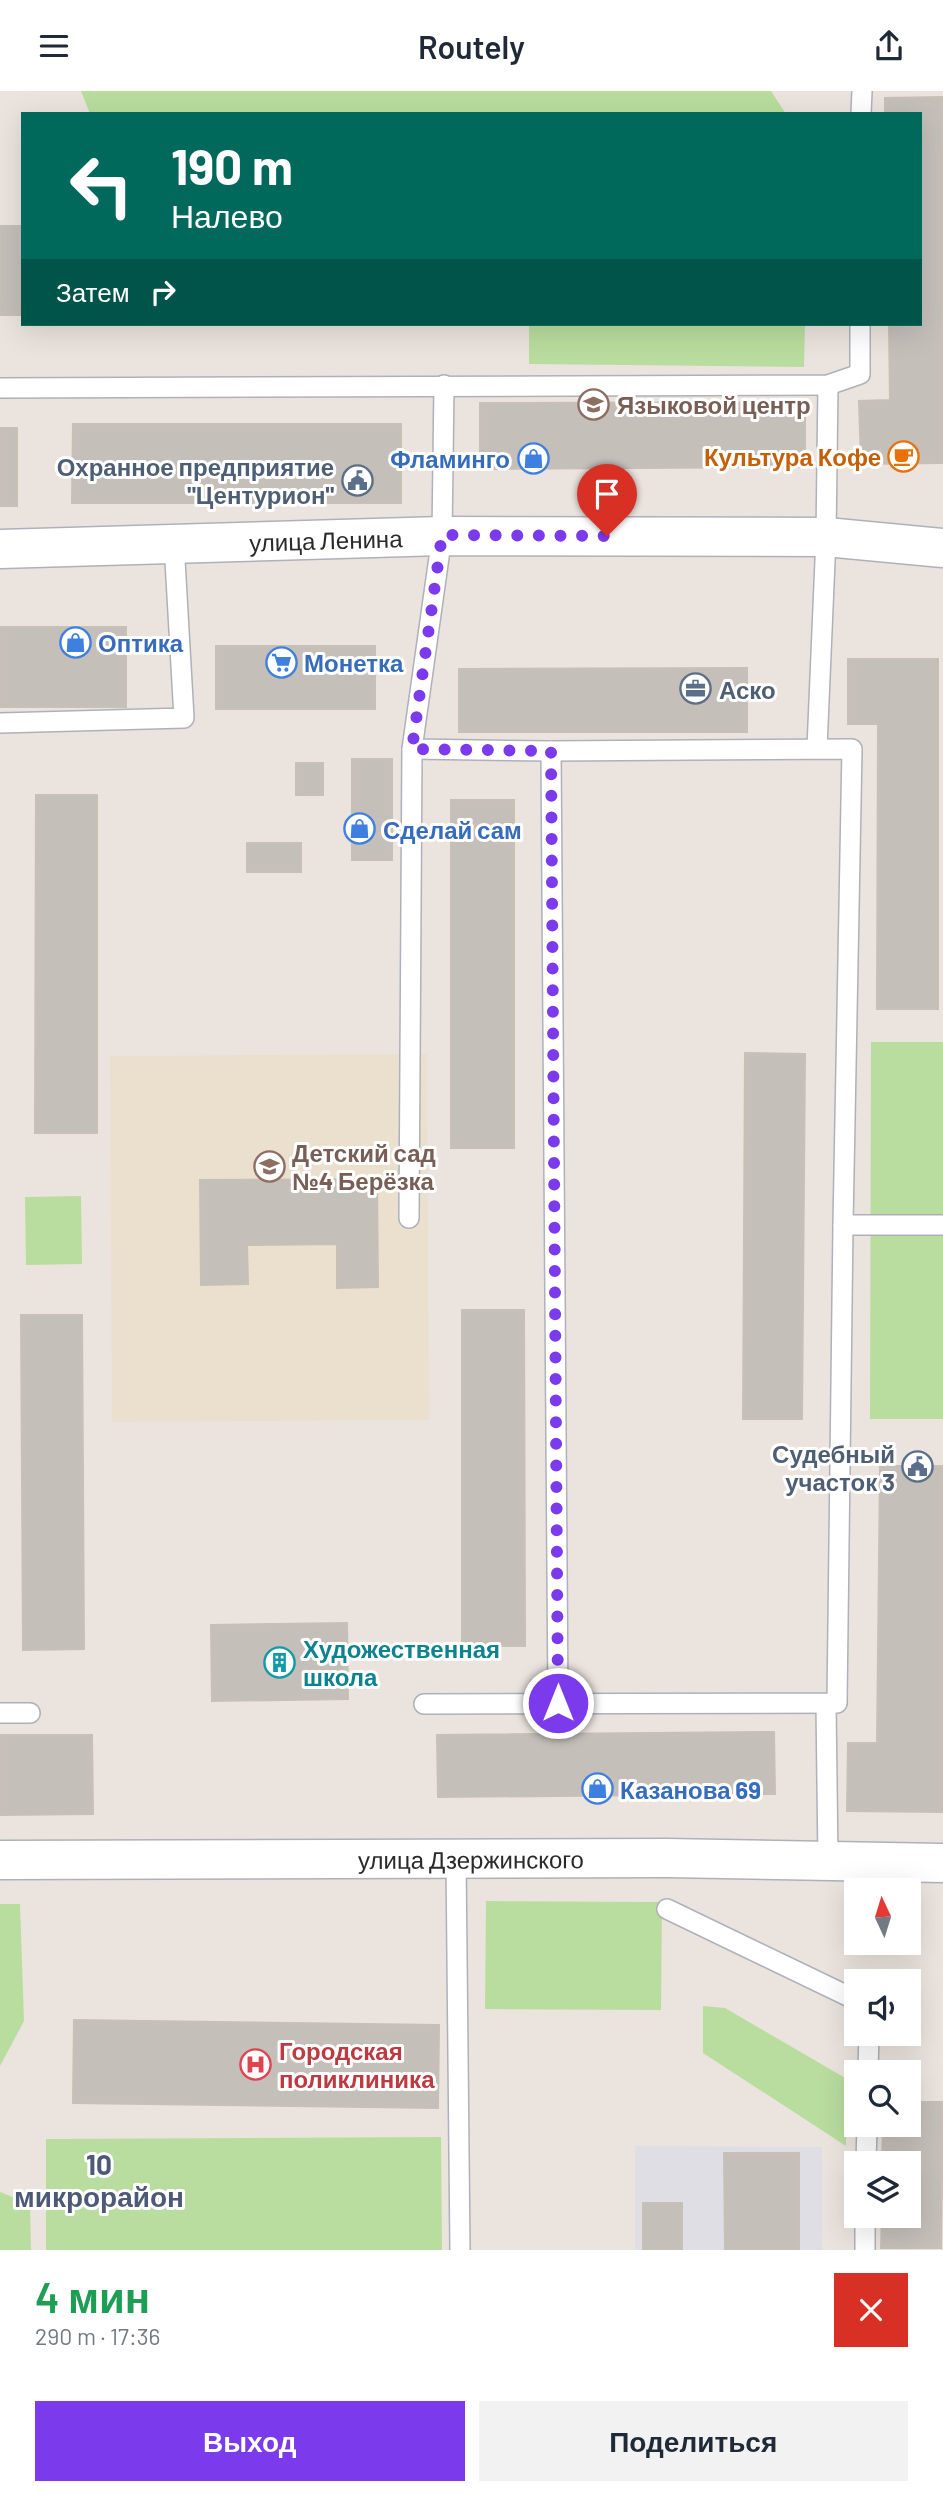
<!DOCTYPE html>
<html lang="ru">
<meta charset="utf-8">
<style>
:root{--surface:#fff;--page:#f2f2f3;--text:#1f2937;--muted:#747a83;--accent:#7c3aed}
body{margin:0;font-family:Barlow,sans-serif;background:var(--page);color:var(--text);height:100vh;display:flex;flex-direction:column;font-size:26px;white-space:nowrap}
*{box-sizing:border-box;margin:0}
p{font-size:23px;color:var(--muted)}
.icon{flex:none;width:38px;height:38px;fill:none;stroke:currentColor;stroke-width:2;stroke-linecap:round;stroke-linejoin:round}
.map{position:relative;height:2159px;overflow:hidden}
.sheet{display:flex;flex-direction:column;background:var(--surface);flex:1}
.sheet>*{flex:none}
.top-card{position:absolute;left:21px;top:21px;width:901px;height:214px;border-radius:0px;box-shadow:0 7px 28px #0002;background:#00695c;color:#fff;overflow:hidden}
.needle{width:46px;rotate:356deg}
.fabs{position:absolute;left:844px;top:1787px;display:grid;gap:14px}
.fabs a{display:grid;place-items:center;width:77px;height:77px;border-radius:0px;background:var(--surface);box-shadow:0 7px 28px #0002;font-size:35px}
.pin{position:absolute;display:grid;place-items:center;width:60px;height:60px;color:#fff;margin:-72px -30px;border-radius:50% 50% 50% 0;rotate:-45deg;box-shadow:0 0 7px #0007}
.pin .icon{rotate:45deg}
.me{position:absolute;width:77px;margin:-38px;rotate:0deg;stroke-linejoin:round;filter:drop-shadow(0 0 5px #0008)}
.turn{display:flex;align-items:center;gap:24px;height:147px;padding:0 35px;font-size:32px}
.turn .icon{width:91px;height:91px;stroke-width:2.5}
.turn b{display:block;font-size:49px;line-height:60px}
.then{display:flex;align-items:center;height:66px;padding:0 35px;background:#0003;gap:14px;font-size:26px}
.round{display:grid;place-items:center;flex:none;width:74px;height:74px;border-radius:0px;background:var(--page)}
.head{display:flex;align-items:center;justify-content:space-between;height:119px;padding:0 35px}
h1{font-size:42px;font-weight:600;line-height:52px;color:#1e9e55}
.primary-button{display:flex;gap:14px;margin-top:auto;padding:14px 35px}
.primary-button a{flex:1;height:80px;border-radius:0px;background:var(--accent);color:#fff;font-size:28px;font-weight:600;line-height:80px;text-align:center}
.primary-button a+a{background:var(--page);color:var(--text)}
header{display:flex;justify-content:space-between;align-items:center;height:91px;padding:0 35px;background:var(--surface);font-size:32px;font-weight:600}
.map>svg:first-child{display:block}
</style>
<header><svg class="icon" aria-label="menu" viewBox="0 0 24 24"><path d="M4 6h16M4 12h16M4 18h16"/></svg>Routely<svg class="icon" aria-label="share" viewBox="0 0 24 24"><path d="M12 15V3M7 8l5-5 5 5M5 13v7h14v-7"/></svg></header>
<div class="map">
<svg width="943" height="2159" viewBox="0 0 943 2159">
<rect width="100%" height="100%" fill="#ebe4de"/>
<!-- industrial -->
<path fill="#dfdee4" d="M635,2055L822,2056V2159H635Z"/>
<!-- education -->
<path fill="#ebe0ce" d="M427,963L429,1329L112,1331L110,965Z"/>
<!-- green -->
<g fill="#b9dd9e">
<path d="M81,0H771L786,23H90Z"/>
<path d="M529,233H805L804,276L529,273Z"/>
<path d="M871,951H943V1328H870Z"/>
<path d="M81,1105L82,1173L26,1174L25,1106Z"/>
<path d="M486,1810L662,1811L661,1919L485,1918Z"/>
<path d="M0,1813H20L24,1930L0,1975Z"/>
<path d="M703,1915L725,1917L847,1988L846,2055L703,1962Z"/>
<path d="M441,2046L442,2159H46V2048Z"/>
<path d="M0,2101L30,2113L31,2159H0Z"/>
</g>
<!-- building -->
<g fill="#c4bfb9" stroke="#c6c0b7" stroke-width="2">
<path d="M943,6V372L861,373L859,310L890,309L889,233H920V23H885V7Z"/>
<rect x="0" y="135" width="23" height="89"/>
<path d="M805,311V376L480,378V312Z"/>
<path d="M73,333H401V412H72Z"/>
<rect x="0" y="337" width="17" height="78"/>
<rect x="0" y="536" width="126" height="80"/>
<rect x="216" y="555" width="159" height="63"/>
<path d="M848,568H938V918H877L878,633H848Z"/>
<path d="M747,577V641H459V578Z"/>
<rect x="352" y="668" width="40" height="101"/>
<rect x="296" y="672" width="27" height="32"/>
<path d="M36,704H97V1042H35Z"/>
<rect x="451" y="709" width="63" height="348"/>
<rect x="247" y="752" width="54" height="29"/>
<path d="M745,962L805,963L802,1328H743Z"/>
<path d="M377,1088L378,1196L337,1197V1153L247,1154L248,1193L201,1194L200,1089Z"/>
<path d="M462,1219H524L525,1555H462Z"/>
<path d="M21,1224H82L84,1558L23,1559Z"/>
<path d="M880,1375H943V1721L847,1720L848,1652H877Z"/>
<path d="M347,1532L348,1608L212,1610L211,1534Z"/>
<path d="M774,1641L775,1703L438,1706L437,1644Z"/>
<path d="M0,1644H92L93,1723L0,1724Z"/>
<path d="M74,1929L439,1934L438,2017L73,2012Z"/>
<path d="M908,2011H943L941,2157H881L882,2124H908V2072H882L883,2034H908Z"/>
<path d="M724,2062H799V2159H725Z"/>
<rect x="643" y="2112" width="39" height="47"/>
</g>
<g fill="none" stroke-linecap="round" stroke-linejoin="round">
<defs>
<g id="lane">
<path d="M861,23L862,0"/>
<path d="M0,297L828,294L860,283V233"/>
<path d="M0,632L184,627L174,452"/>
<path d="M817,657L826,446L828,294"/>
<path d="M551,660L558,1612"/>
<path d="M409,1127L412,658"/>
<path d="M843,1134H943"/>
<path d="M424,1613L837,1612L843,1134L852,658L551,660L412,658L442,445L444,294"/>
<path d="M826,1613L828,1770"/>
<path d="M0,1622H30"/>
<path d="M456,1768L460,2159"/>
<path d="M667,1818L856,1909"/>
<path d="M868,1981L869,1942"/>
<path d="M866,2072L867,2034"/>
<path d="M865,2159V2124"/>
</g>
<g id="secondary">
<path id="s1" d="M0,458L442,445L826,446L943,457"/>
<path id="s2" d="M0,1769L667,1767L943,1772"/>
</g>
</defs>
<!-- lane casing -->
<use href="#lane" stroke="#aeb1ba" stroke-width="22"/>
<!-- secondary casing -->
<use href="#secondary" stroke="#aeb1ba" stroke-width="41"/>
<!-- lane -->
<use href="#lane" stroke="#fff" stroke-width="19"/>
<!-- secondary -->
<use href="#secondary" stroke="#fff" stroke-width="38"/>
</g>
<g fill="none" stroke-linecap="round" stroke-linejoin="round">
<!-- route -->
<path stroke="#7c3aed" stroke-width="12" stroke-dasharray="0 21.6" d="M558,1612L551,660L412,658L442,444L607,445"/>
</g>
<!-- icons -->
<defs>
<symbol id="school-ring" viewBox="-11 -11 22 22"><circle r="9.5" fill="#fff" stroke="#8d6e63" stroke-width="1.5"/><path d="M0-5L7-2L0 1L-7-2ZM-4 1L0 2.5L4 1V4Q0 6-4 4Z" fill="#8d6e63"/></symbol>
<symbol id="cafe-ring" viewBox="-11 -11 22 22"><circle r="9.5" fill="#fff" stroke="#e8710a" stroke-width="1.5"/><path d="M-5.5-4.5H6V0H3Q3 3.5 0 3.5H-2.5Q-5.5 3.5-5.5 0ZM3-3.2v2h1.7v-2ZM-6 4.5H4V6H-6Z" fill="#e8710a"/></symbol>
<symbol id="shop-ring" viewBox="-11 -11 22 22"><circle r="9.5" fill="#fff" stroke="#3f7fe0" stroke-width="1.5"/><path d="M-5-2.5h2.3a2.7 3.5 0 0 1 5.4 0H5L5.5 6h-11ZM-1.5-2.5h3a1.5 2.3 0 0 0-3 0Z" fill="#3f7fe0"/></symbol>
<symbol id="civic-ring" viewBox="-11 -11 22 22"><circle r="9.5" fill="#fff" stroke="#5c6f8a" stroke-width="1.5"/><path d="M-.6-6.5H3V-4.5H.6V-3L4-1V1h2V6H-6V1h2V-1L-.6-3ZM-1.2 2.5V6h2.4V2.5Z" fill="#5c6f8a"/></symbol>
<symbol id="supermarket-ring" viewBox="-11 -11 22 22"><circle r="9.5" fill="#fff" stroke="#3f7fe0" stroke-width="1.5"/><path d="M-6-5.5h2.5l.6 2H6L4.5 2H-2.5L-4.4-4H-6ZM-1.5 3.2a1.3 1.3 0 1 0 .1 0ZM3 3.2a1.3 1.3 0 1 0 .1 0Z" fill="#3f7fe0"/></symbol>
<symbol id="office-ring" viewBox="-11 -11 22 22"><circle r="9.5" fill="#fff" stroke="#5c6f8a" stroke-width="1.5"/><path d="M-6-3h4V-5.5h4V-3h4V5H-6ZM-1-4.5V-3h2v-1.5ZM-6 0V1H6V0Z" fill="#5c6f8a"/></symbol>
<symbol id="building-ring" viewBox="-11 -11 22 22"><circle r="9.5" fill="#fff" stroke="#0f9aa8" stroke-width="1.5"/><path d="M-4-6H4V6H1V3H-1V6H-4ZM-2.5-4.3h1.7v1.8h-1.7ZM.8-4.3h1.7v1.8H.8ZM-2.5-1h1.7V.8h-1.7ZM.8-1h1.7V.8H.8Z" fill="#0f9aa8"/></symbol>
<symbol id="hospital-ring" viewBox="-11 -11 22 22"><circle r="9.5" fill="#fff" stroke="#e0444e" stroke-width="1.5"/><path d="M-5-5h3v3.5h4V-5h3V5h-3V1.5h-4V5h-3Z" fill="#e0444e"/></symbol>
</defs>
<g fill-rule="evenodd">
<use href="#school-ring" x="576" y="296" width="35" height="35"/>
<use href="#cafe-ring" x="886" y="348" width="35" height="35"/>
<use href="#shop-ring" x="516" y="350" width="35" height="35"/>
<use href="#civic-ring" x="340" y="372" width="35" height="35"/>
<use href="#shop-ring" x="58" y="534" width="35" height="35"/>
<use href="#supermarket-ring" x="264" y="554" width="35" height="35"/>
<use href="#office-ring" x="678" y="580" width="35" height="35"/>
<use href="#shop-ring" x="342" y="720" width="35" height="35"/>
<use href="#school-ring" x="252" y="1058" width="35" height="35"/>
<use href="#civic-ring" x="900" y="1358" width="35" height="35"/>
<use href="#building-ring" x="262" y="1554" width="35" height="35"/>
<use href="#shop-ring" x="580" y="1680" width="35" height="35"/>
<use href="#hospital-ring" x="238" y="1956" width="35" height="35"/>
</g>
<g text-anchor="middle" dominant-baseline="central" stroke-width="6" stroke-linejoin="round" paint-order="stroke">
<!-- education labels -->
<g font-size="24" font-weight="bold" fill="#785e54" stroke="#fff" text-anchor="start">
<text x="617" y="313">Языковой центр</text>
<text x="292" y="1061">Детский сад<tspan x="292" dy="28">№4 Берёзка</tspan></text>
</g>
<!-- food labels -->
<g font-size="24" font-weight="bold" fill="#c56008" stroke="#fff" text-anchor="end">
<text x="881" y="365">Культура Кофе</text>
</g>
<!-- shop labels -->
<g font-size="24" font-weight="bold" fill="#366cbe" stroke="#fff" text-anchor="start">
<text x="510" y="367" text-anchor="end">Фламинго</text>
<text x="98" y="551">Оптика</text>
<text x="304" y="571">Монетка</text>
<text x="383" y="738">Сделай сам</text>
<text x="620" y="1698">Казанова 69</text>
</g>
<!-- service labels -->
<g font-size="24" font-weight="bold" fill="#4e5e75" stroke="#fff" text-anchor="end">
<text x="334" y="375">Охранное предприятие<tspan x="334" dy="28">"Центурион"</tspan></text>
<text x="719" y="598" text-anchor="start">Аско</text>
<text x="895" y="1362">Судебный<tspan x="895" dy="28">участок 3</tspan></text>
</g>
<!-- street labels -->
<g font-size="24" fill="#2a2a2a" stroke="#fff">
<text stroke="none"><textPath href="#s1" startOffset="326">улица Ленина</textPath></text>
<text stroke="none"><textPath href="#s2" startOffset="471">улица Дзержинского</textPath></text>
</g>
<!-- culture labels -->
<g font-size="24" font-weight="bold" fill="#0d838f" stroke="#fff" text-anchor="start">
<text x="303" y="1557">Художественная<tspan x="303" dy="28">школа</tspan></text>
</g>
<!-- health labels -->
<g font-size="24" font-weight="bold" fill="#be3a42" stroke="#fff" text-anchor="start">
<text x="279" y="1959">Городская<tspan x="279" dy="28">поликлиника</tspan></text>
</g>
<!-- quarter labels -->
<g font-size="28" font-weight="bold" fill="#4e5978" stroke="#fff">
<text x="99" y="2073">10<tspan x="99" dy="32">микрорайон</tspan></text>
</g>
</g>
</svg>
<div class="fabs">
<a><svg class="needle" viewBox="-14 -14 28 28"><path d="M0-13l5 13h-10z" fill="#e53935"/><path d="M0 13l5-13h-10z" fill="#747a83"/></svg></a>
<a><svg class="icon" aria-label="sound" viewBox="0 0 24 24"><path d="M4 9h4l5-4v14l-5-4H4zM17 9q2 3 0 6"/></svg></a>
<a><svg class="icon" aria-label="search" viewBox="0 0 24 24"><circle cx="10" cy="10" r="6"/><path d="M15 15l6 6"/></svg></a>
<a><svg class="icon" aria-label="layers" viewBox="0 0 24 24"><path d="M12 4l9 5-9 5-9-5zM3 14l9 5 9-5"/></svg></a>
</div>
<div class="pin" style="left:607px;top:445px;background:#d93025"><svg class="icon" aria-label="arrive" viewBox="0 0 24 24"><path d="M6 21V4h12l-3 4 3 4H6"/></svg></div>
<svg class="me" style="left:558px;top:1612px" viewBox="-20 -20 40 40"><circle r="17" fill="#7c3aed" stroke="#fff" stroke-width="3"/><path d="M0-11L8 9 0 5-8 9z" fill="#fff"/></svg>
<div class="top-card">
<div class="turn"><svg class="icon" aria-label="left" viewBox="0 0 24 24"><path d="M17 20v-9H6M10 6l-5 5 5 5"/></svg><div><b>190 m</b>Налево</div></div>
<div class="then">Затем<svg class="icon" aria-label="right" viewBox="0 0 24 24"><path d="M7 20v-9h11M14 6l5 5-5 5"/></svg></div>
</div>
</div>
<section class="sheet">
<div class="head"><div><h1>4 мин</h1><p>290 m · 17:36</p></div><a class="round" style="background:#d93025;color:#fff"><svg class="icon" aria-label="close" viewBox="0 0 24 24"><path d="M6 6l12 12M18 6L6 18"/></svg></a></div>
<div class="primary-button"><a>Выход</a><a>Поделиться</a></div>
</section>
